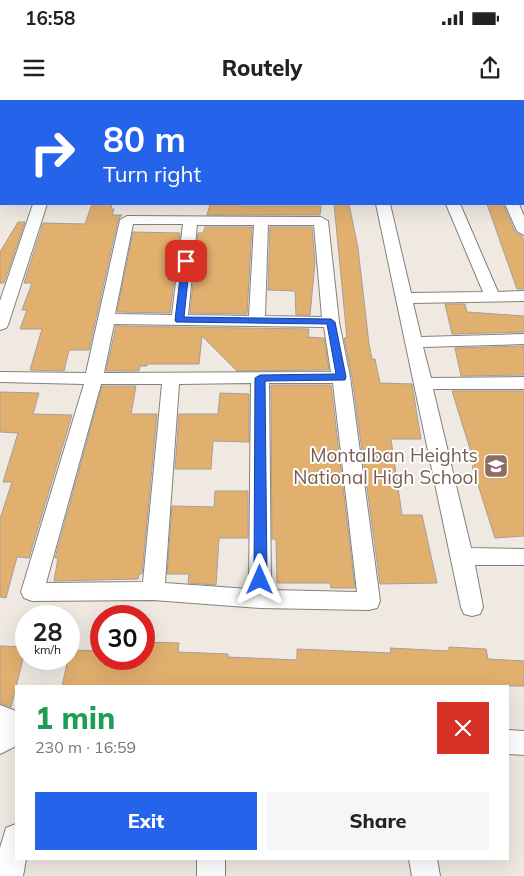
<!DOCTYPE html>
<meta charset="utf-8">
<style>
:root{--surface:#fff;--page:#f6f6f6;--text:#222;--muted:#767676;--accent:#2563eb}
body{margin:0;font-family:Mulish,sans-serif;background:var(--page);color:var(--text);height:100vh;display:flex;flex-direction:column;font-size:19px;white-space:nowrap}
*{box-sizing:border-box;margin:0}
p{font-size:16px;color:var(--muted)}
.icon{flex:none;width:28px;height:28px;fill:none;stroke:currentColor;stroke-width:2;stroke-linecap:round;stroke-linejoin:round}
.map{position:relative;flex:1;overflow:hidden}
.details{position:absolute;left:15px;top:585px;width:494px;height:175px;display:flex;flex-direction:column;background:var(--surface);border-radius:0px;box-shadow:0 5px 20px #0002}
.details>*{flex:none}
.top-card{position:absolute;left:0px;top:0px;width:525px;height:105px;box-shadow:0 5px 20px #0002;background:#2563eb;color:#fff;overflow:hidden}
.speed{position:absolute;left:15px;top:505px;display:flex;gap:10px;font-size:25px;font-weight:700;text-align:center}
.speed>*{display:grid;place-content:center;width:65px;height:65px;border-radius:50%;background:var(--surface);box-shadow:0 5px 20px #0002;line-height:1}
.speed small{font-size:12px;font-weight:400}
.speed .limit{border:8px solid #d22;background:#fff;color:#111}
.pin{position:absolute;display:grid;place-items:center;width:42px;height:42px;color:#fff;margin:-21px;border-radius:10px;box-shadow:0 2px 8px #0006}
.me{position:absolute;width:55px;margin:-28px;rotate:0deg;stroke-linejoin:round;filter:drop-shadow(0 0 4px #0008)}
.turn{display:flex;align-items:center;gap:18px;height:105px;padding:0 20px;font-size:22px}
.turn .icon{width:65px;height:65px;stroke-width:2.5}
.turn b{display:block;font-size:35px;line-height:42px}
.round{display:grid;place-items:center;flex:none;width:52px;height:52px;border-radius:0px;background:var(--page)}
.head{display:flex;align-items:center;justify-content:space-between;height:85px;padding:0 20px}
h1{font-size:30px;font-weight:800;line-height:38px;color:#1e9e55}
.action{display:flex;gap:10px;margin-top:auto;padding:10px 20px}
.action a{flex:1;height:58px;border-radius:0px;background:var(--accent);color:#fff;font-size:20px;font-weight:800;line-height:58px;text-align:center}
.action a+a{background:var(--page);color:var(--text)}
.status{display:flex;justify-content:space-between;align-items:center;height:35px;padding:0 25px;background:var(--surface);direction:ltr}
.status svg{height:14px;fill:currentColor}
header{display:flex;justify-content:space-between;align-items:center;height:65px;padding:0 20px;background:var(--surface);font-size:22px;font-weight:800}
.map>svg:first-child{display:block}
</style>
<div class="status"><b>16:58</b><svg viewBox="0 0 49 12"><path d="M0 12V9h3v3zM5 12V6h3v6zM10 12V3h3v9zM15 12V0h3v12zM26 1h20v11H26zM47 4h2v5h-2z"/></svg></div>
<header><svg class="icon" aria-label="menu" viewBox="0 0 24 24"><path d="M4 6h16M4 12h16M4 18h16"/></svg>Routely<svg class="icon" aria-label="share" viewBox="0 0 24 24"><path d="M12 15V3M7 8l5-5 5 5M5 13v7h14v-7"/></svg></header>
<div class="map">
<svg width="524" height="776" viewBox="0 0 524 776">
<rect width="100%" height="100%" fill="#efe9e2"/>
<g fill="none" stroke-linecap="round" stroke-linejoin="round">
<!-- stream -->
<path stroke="#5fd0d4" stroke-width="7" d="M478,0L482,1"/>
</g>
<!-- building -->
<g fill="#e2b06e" stroke="#a59f99">
<path d="M92,104H112L111,109H114L112,115H122L118,120L89,250H69L64,271L30,270L42,229H20L27,210H22L32,183H24L43,123L85,124Z"/>
<path d="M210,104H240L239,106H321L320,115H207Z"/>
<path d="M334,104H349L358,148L369,244L372,259H375L380,283L412,284L421,339H391L402,415H422L437,483L380,484L352,277L344,238H347Z"/>
<path d="M487,104H503L515,132L522,136L524,141V189H517Z"/>
<path d="M18,122H25L4,183H0V152Z"/>
<path d="M205,127H252L247,214L190,213L198,133H203Z"/>
<path d="M270,127H312L315,162L310,215H296L295,191L268,190Z"/>
<path d="M133,132L180,133L170,213L117,212Z"/>
<path d="M445,204H465L467,212L524,216V232L452,234Z"/>
<path d="M116,226L309,229L308,237L324,238L329,270L237,271L202,236L199,264H147V266H140L139,271H106Z"/>
<path d="M524,246V275L461,276L455,248Z"/>
<path d="M271,285H331L355,488H331L330,483H277L276,439H272Z"/>
<path d="M102,286H136L131,314H157L142,474H139L138,479L54,481L58,458H55Z"/>
<path d="M452,291H524V436L495,438L472,366L475,365Z"/>
<path d="M0,292L39,293L33,314L72,315L29,458L17,457L6,498L0,497V419L12,382H3L18,333L0,332Z"/>
<path d="M220,293L249,294V342L213,341L211,369H175L179,314H218Z"/>
<path d="M215,391H248V438H219L216,485L188,483L189,474H167L172,406L214,407Z"/>
<path d="M144,542L179,543L178,552L228,554V557L297,560V549L391,553L390,548L449,551V547L486,549L488,559L524,561V586H62L70,550L101,551V559H144Z"/>
<path d="M0,546L26,547L11,607L0,603Z"/>
</g>
<g fill="none" stroke-linecap="round" stroke-linejoin="round">
<defs>
<g id="minor">
<path d="M70,0H82V1H71Z"/>
<path d="M135,0H147V1H136Z"/>
<path d="M191,0H203V1H192Z"/>
<path d="M239,0H251V1H240Z"/>
<path d="M289,0H301V1H290Z"/>
<path d="M355,0H367L368,1H356Z"/>
<path d="M406,0H418L419,1H407Z"/>
<path d="M445,0H461L462,1H446Z"/>
<path d="M489,0H504L505,1H490Z"/>
<path d="M33,104H47L8,225L6,228L0,230V201Z"/>
<path d="M376,104H390L411,193L483,192L446,104H460L498,192L524,191V201L413,203L421,237L524,234V244L423,247L431,278L524,277V289H433L471,448L524,449V465H475L483,507L480,514L472,516L464,514L461,507Z"/>
<path d="M505,104H519L524,116V135L517,131Z"/>
<path d="M127,116L321,117L328,121L339,222L350,277L380,501L377,508L369,510L260,508L153,500L32,501L24,498L21,492L84,284L0,282V272L86,273L120,120ZM133,124H183L172,215L115,214ZM197,125H254L249,216L188,215ZM268,125H314L322,217L265,216ZM114,224L324,227L331,272L104,273ZM251,283L249,489L165,483L179,284ZM269,283H333L357,492L271,490ZM101,284H162L143,482L46,483Z"/>
<path d="M0,605L16,611V646L0,654Z"/>
<path d="M508,630L524,631V655L508,654Z"/>
<path d="M16,724V759H26L23,776H0V748L6,728Z"/>
<rect x="197" y="759" width="28" height="17"/>
<path d="M409,759H437L440,776H412Z"/>
</g>
</defs>
<!-- minor casing -->
<use href="#minor" stroke="#858079" stroke-width="2"/>
<!-- minor -->
<use href="#minor" fill="#fff" fill-rule="evenodd"/>
</g>
<!-- route -->
<path fill="#2563eb" stroke="#184099" d="M186,158L190,161L184,217L331,219L335,222L346,277L345,280L265,281L267,480L265,484H256L254,480L255,278L260,275L336,274L327,224L176,222L175,220L182,161Z"/>
<!-- icons -->
<defs>
<symbol id="school-square" viewBox="-11 -11 22 22"><rect x="-9" y="-9" width="18" height="18" rx="4" fill="#8d6e63" stroke="#fff"/><path d="M0-5L7-2L0 1L-7-2ZM-4 1L0 2.5L4 1V4Q0 6-4 4Z" fill="#fff"/></symbol>
</defs>
<g fill-rule="evenodd">
<use href="#school-square" x="482" y="352" width="28" height="28"/>
</g>
<g text-anchor="middle" dominant-baseline="central" stroke-width="4" stroke-linejoin="round" paint-order="stroke">
<!-- education labels -->
<g font-size="19" fill="#785e54" stroke="#fff" text-anchor="end">
<text x="478" y="355">Montalban Heights<tspan x="478" dy="22">National High School</tspan></text>
</g>
</g>
</svg>
<div class="speed"><div>28<small>km/h</small></div><div class="limit">30</div></div>
<div class="pin" style="left:186px;top:161px;background:#d93025"><svg class="icon" aria-label="arrive" viewBox="0 0 24 24"><path d="M6 21V4h12l-3 4 3 4H6"/></svg></div>
<svg class="me" style="left:260px;top:480px" viewBox="-20 -20 40 40"><path d="M0-17L14 15 0 8-14 15z" fill="#2563eb" stroke="#fff" stroke-width="4"/></svg>
<div class="top-card">
<div class="turn"><svg class="icon" aria-label="right" viewBox="0 0 24 24"><path d="M7 20v-9h11M14 6l5 5-5 5"/></svg><div><b>80 m</b>Turn right</div></div>
</div>
<section class="details">
<div class="head"><div><h1>1 min</h1><p>230 m · 16:59</p></div><a class="round" style="background:#d93025;color:#fff"><svg class="icon" aria-label="close" viewBox="0 0 24 24"><path d="M6 6l12 12M18 6L6 18"/></svg></a></div>
<div class="action"><a>Exit</a><a>Share</a></div>
</section>
</div>
